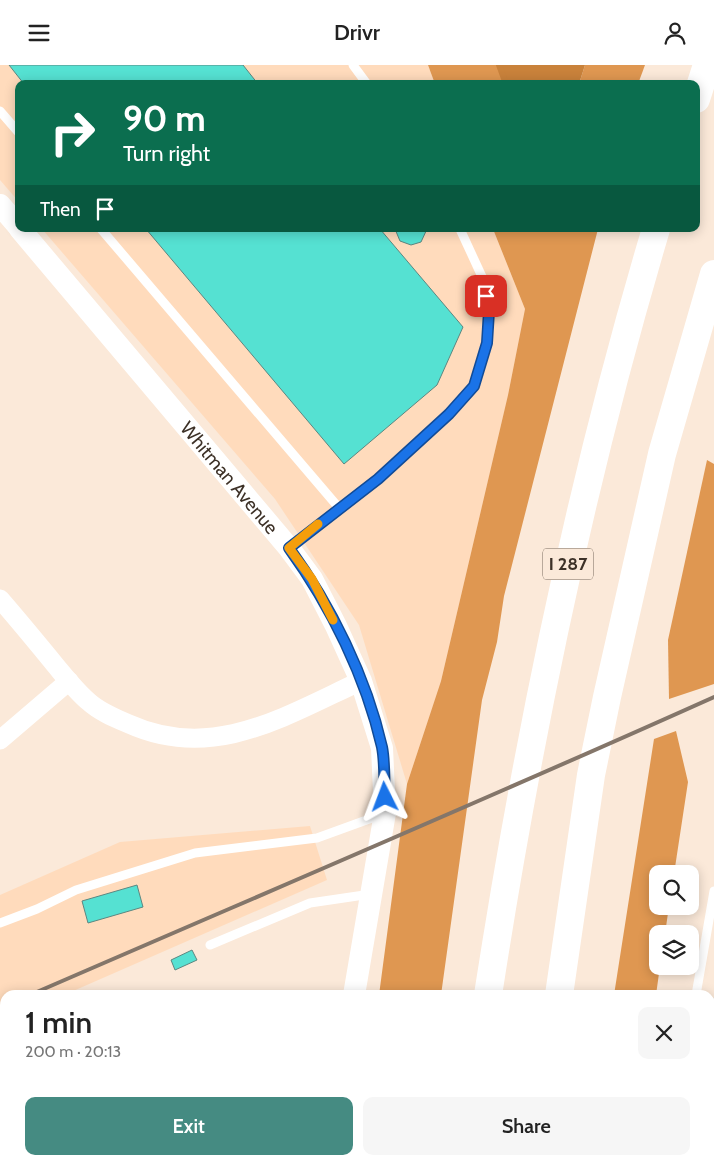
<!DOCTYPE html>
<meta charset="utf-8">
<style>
:root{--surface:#fff;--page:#f6f6f6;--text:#222;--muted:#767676;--accent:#458b82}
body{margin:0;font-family:Cabin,sans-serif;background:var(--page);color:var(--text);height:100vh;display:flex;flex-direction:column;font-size:19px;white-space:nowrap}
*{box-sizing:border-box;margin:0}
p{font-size:16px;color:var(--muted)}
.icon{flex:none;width:28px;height:28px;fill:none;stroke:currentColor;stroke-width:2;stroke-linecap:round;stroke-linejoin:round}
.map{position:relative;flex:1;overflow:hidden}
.drawer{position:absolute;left:0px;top:925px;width:715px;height:175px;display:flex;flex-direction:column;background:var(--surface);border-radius:15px 15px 0 0;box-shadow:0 2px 12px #0003}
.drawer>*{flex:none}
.top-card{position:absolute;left:15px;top:15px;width:685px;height:152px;border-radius:10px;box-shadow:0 2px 12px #0003;background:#0b6e4f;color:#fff;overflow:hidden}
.controls{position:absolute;left:649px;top:800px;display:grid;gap:10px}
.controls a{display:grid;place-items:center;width:50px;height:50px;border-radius:10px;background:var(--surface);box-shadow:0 2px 12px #0003;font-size:25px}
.pin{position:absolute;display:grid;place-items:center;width:42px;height:42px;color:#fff;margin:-21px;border-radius:10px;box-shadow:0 2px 8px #0006}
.me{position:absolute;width:55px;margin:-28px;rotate:357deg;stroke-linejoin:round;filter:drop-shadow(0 0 4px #0008)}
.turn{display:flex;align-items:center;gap:18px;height:105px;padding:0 25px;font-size:22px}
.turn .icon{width:65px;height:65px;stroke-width:2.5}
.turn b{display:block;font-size:35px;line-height:42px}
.then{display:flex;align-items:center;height:48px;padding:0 25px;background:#0003;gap:10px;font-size:19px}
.round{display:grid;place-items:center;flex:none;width:52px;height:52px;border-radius:10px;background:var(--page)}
.overview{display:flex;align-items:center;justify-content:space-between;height:85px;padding:0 25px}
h1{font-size:30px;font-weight:600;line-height:38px}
.primary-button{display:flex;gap:10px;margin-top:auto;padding:10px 25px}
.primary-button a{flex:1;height:58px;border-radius:10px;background:var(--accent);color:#fff;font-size:20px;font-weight:600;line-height:58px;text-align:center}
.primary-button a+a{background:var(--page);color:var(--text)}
header{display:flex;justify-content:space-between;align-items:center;height:65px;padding:0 25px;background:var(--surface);font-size:22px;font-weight:600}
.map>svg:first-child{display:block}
</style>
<header><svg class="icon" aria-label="menu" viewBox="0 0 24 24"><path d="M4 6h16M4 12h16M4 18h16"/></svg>Drivr<svg class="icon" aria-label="person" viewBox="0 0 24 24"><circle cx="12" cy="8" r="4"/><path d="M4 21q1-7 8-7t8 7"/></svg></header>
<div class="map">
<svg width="714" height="1100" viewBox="0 0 714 1100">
<rect width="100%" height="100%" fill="#fbe9d9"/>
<!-- built -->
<g fill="#ffdbbc">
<path d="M0,0H428L435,19H19V137L0,115Z"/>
<path d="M42,164H493L525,244L508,330L441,616L407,719L359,560L275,434Z"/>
<path d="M310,761L327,815L64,930H5V956L0,958V830L120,777Z"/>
</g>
<!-- forest -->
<g fill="#df9751">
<path d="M428,0H500L507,19H435Z"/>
<path d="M585,0H645L638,19H579Z"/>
<path d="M493,164H598L504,531L497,577L482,635L441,930H379L407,719L441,616L508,330L525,244Z"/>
<path d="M707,395L714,399V619L669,634L668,575Z"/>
<path d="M676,666L688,717L674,809H658V841H669L665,869H658V901H660L656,930H614L654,674Z"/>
<path d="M357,1095H423L422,1100H356Z"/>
<path d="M589,1095H632L631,1100H588Z"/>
</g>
<!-- water -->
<path fill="#c9823b" d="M500,0H585L579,19H507Z"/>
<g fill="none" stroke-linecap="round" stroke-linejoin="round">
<!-- stream -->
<path stroke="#c9823b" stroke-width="6" d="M499,0L506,19"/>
</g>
<!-- building -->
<g fill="#55e1d2" stroke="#5c8781">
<path d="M9,0H243L258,19H24Z"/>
<path d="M146,164H380L463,262L437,320L344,399Z"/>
<path d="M395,164H427L421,177L411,180L400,176Z"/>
<path d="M137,820L143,842L88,858L82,836Z"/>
<path d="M192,885L197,895L175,905L171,895Z"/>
</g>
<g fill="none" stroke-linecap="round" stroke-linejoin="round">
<!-- service -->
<g stroke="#fff" stroke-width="9">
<path d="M353,0L367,19"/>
<path d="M0,46L19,68"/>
<path d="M101,164L339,443L290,483"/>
<path d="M339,443L378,414L449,349L473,321L487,278L489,245L484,216L460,164"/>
<path d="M0,858L37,844L76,825L195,788L317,773L383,749"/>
<path d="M210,880L310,838L371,829"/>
<path d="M696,930L714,826"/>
<path d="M710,937L714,938"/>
<path d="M670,1100V1095"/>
</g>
<!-- minor -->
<g stroke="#fff" stroke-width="19">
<path d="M0,534C19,556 38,579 56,601C66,613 77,627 89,637C100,647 115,653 129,659C213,697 285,651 361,616"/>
<path d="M0,675L69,616"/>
</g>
<!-- tertiary -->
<g stroke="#fff" stroke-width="22">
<path d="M0,140L19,162"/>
<path id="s1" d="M20,164L289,483L312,514L336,561L361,616L382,683L385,748L354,930"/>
<path d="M331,1100L332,1095"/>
</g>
<!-- motorway -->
<g stroke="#fff" stroke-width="28">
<path d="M696,34L707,0"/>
<path d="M488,930C528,671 581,415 656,164"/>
<path d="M559,930L591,710L607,632L662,389L714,209"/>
<path d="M466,1100L467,1095"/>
<path d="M537,1100L538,1095"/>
</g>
<!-- rail -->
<g stroke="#84766a" stroke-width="4">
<path d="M30,930C258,831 487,734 714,632"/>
<path d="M0,943L5,941"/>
</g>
</g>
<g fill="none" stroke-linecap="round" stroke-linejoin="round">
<defs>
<path id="route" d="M385,732C384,716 385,697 382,682C366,612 331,541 289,483L378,414L449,349L474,321L487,278L489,246L486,231"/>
</defs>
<!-- route casing -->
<use href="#route" stroke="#114b97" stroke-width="12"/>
<!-- route -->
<use href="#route" stroke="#1a73e8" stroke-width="9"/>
<!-- slow -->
<path stroke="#f59e0b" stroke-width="9" d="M318,459L289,483L312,514L333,555"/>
</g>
<g text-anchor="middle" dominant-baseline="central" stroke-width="5" stroke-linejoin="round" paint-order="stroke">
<!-- shield labels -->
<rect fill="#fbe9d9" stroke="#76685c" stroke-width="1" x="543" y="483.5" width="50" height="31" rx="4"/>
<g font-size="18" font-weight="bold" fill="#3d3127">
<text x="568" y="499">I 287</text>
</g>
<!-- street labels -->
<g font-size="19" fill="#3d3127" stroke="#fbe9d9">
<text stroke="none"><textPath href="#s1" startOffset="325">Whitman Avenue</textPath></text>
</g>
</g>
</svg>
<div class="controls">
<a><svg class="icon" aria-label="search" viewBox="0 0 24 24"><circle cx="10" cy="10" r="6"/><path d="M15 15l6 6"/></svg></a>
<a><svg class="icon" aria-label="layers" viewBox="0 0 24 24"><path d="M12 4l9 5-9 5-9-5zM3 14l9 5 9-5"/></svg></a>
</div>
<div class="pin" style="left:486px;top:231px;background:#d93025"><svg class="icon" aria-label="arrive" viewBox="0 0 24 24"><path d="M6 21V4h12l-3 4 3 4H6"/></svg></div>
<svg class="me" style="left:385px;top:732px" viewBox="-20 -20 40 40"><path d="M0-17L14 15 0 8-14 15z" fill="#1a73e8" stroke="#fff" stroke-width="4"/></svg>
<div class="top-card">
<div class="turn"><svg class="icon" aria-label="right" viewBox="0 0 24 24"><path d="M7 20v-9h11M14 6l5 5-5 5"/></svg><div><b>90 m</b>Turn right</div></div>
<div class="then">Then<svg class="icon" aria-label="arrive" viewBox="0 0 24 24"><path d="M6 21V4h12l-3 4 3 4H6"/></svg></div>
</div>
<section class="drawer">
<div class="overview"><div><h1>1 min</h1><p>200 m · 20:13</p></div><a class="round"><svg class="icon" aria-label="close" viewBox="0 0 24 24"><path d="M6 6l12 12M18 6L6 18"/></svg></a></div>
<div class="primary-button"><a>Exit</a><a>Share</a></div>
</section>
</div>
